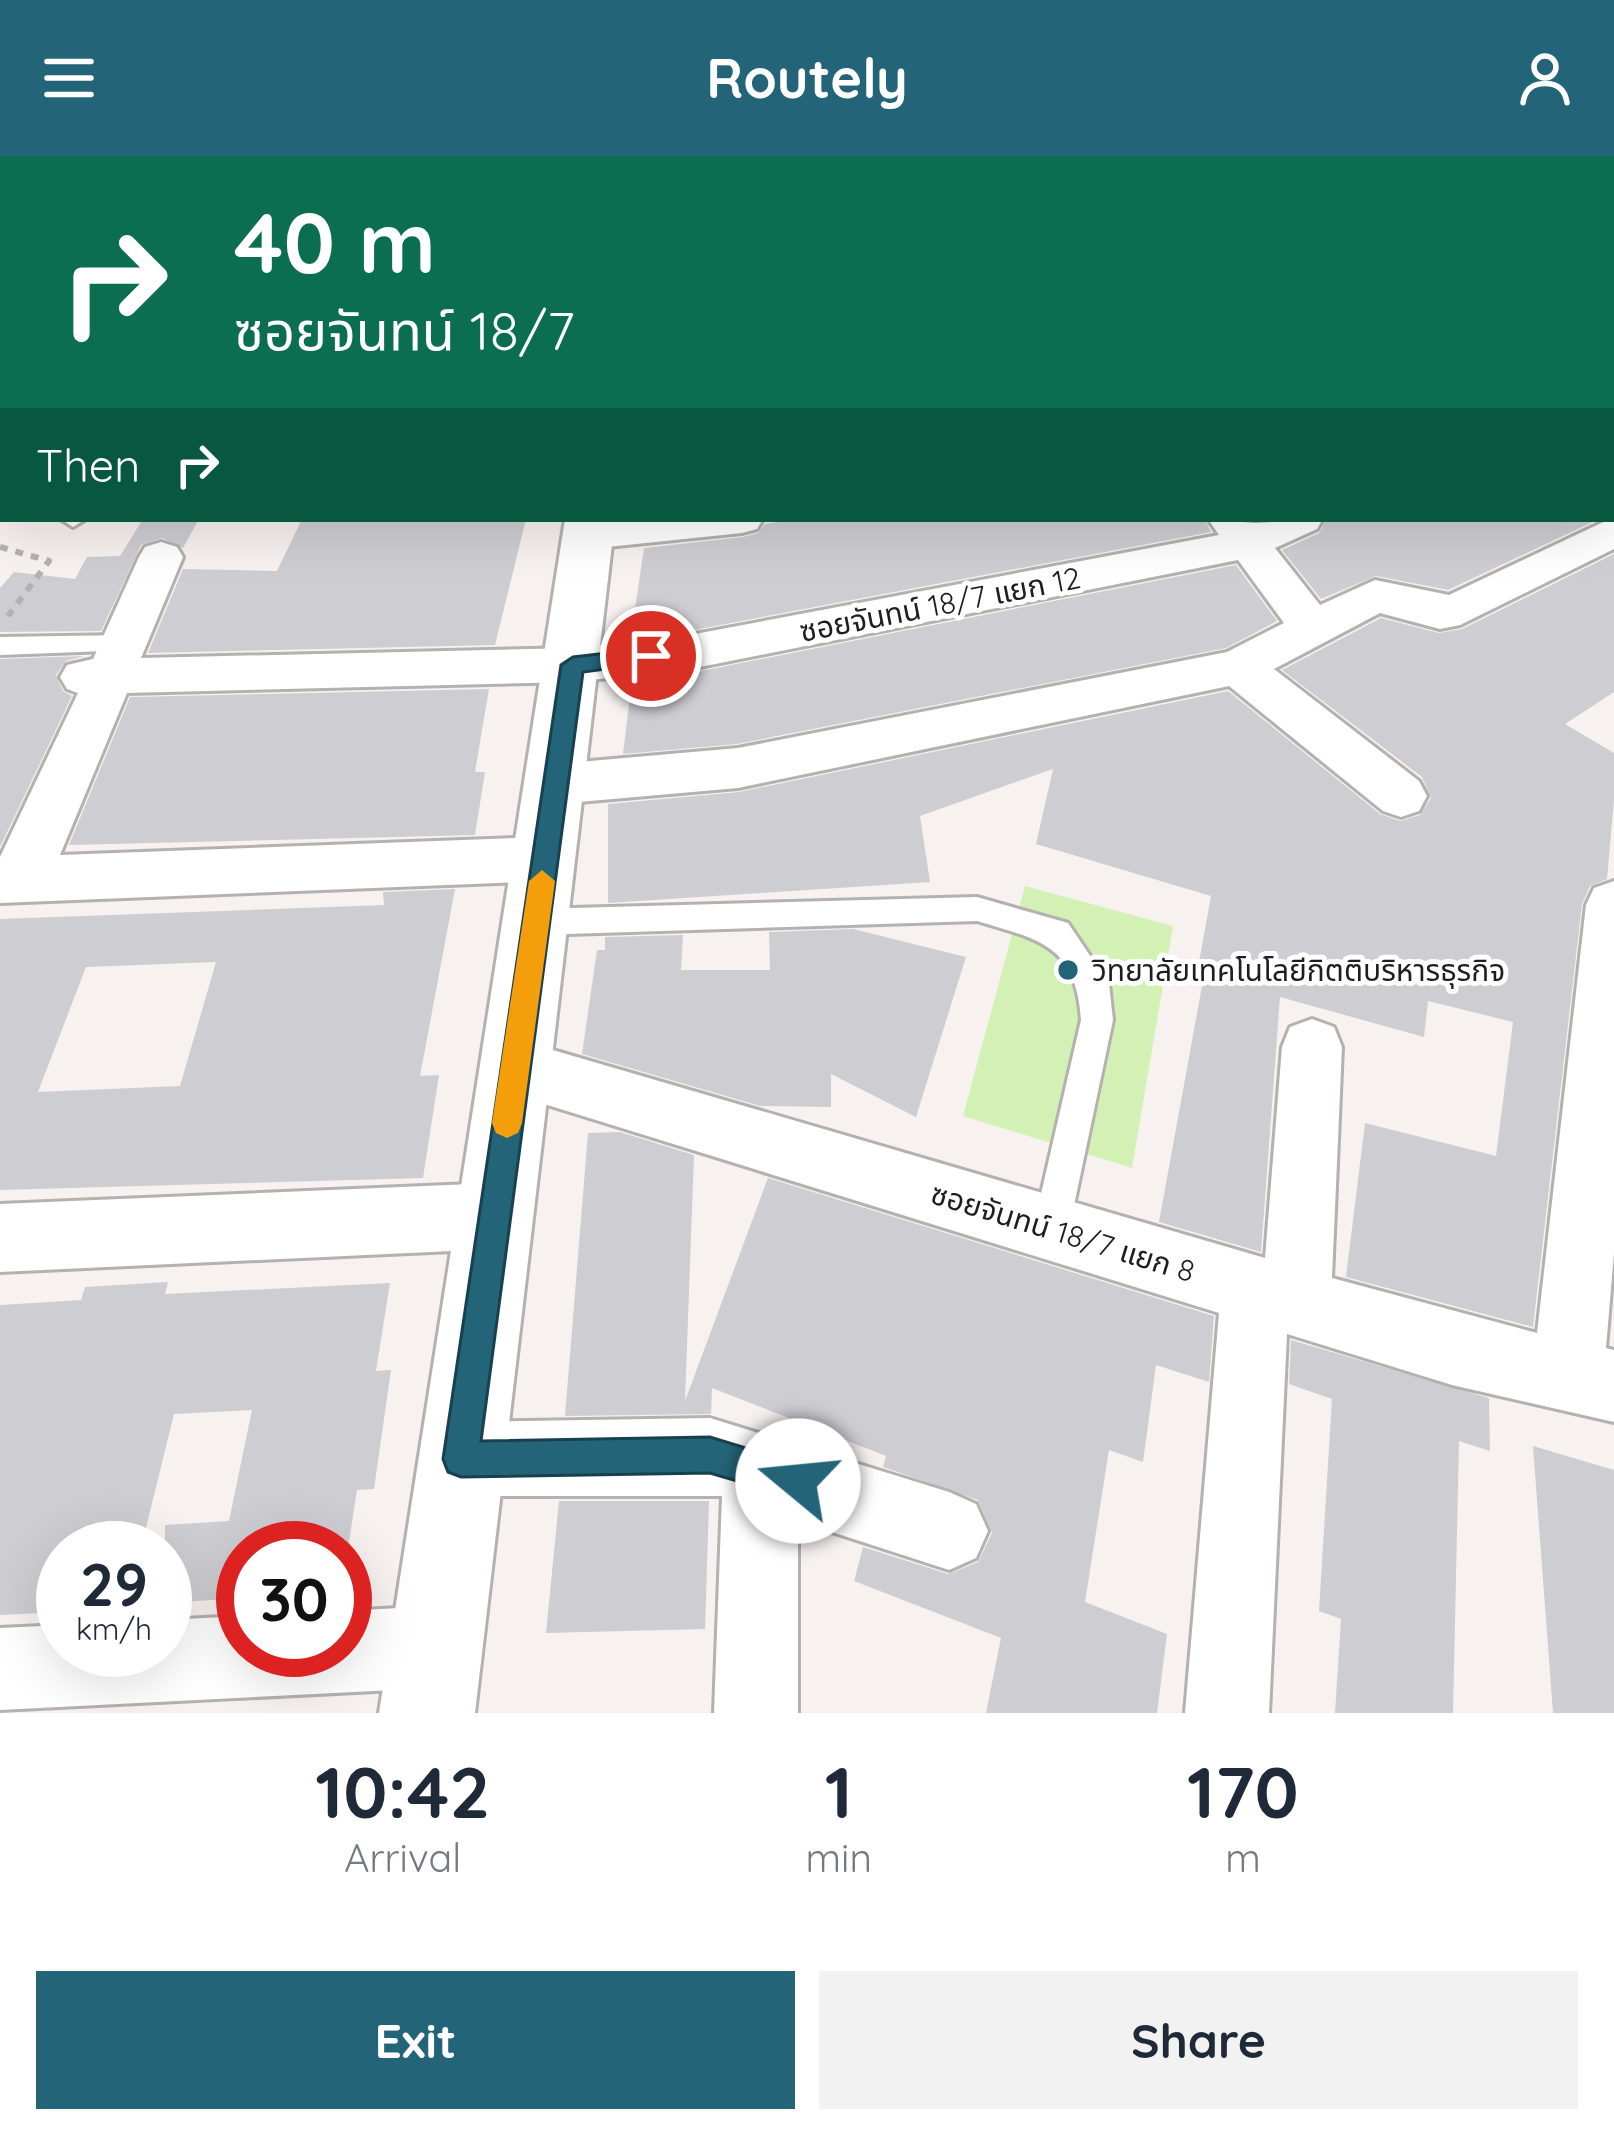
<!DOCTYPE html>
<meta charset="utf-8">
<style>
:root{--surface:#fff;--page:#f2f2f3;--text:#1f2937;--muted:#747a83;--accent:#246479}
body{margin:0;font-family:Quicksand,"Noto Sans Thai",sans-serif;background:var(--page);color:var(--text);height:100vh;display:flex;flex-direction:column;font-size:45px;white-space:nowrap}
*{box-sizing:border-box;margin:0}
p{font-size:39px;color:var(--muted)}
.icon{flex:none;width:66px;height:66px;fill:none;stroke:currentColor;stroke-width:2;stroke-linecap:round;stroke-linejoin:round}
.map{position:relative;height:1557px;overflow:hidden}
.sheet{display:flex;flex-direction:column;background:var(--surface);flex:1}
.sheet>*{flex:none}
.hud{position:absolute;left:0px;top:0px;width:1614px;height:366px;box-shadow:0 12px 48px #0002;background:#0b6e4f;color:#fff;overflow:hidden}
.speed{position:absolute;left:36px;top:1365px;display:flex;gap:24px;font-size:60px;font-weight:700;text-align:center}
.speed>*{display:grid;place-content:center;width:156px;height:156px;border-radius:50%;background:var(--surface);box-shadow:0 12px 48px #0002;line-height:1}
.speed small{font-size:30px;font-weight:400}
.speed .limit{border:18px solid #d22;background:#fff;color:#111}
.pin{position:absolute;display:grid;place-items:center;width:102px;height:102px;color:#fff;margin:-51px;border:6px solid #fff;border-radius:50%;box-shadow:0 3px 12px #0007}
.me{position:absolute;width:132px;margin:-66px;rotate:287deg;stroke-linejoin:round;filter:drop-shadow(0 0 9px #0008)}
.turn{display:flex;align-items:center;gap:42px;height:252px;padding:0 36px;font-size:54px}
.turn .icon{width:156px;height:156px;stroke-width:2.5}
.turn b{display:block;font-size:84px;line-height:102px}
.then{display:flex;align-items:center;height:114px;padding:0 36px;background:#0003;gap:24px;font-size:45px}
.eta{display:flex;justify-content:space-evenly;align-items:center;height:204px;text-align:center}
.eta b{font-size:72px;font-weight:700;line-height:84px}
.button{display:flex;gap:24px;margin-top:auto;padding:24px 36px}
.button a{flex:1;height:138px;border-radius:0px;background:var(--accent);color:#fff;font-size:48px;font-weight:700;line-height:138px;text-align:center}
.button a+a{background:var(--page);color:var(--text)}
header{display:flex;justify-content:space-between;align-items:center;height:156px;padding:0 36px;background:var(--accent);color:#fff;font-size:54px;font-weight:700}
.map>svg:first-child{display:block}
</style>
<header><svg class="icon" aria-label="menu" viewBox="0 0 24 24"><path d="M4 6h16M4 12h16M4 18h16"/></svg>Routely<svg class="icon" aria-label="person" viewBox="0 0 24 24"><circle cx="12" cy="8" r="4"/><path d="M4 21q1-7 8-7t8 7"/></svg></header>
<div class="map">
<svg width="1614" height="1557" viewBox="0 0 1614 1557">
<rect width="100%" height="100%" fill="#f7f2f0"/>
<!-- green -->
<path fill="#d3f1b4" d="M1025,730L1173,770L1132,1012L963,960Z"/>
<!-- building -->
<g fill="#cecdd2" fill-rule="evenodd">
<path d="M143,363H199L183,392L162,382L141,389L101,475L0,476V432L14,416L75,423L87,401L120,400Z"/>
<path d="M302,363H526L495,489L148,497L183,413L277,415Z"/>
<path d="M795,363H1204L1211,376L694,474L631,480L644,392L743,381L758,377L765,368Z"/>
<path d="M1327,363H1599L1448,434L1376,420L1321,443L1282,394L1319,377Z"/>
<path d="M1614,398V536L1565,568L1614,597V644L1607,723L1590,730L1582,748L1533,1171L1346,1121L1365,967L1496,1000L1513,866L1428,845L1424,881L1280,841L1261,1096L1159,1066L1204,819L1197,817L1211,740L1036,688L1053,613L920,660L930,726L608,747V648L739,636L1228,535L1380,658L1400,665L1420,659L1431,642L1422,621L1282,514L1381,462L1439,477L1462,473Z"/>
<path d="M1236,409L1277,465L1226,492L737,588L623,598L632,524L696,516Z"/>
<path d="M84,500L66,505L56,519L63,535L72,540L0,691V503Z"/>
<path d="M489,533L475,616H485L475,679L69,689L130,541Z"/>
<path d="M455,733L420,920L439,919L423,1022L0,1034V763L384,749L383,736ZM216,806L180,930L38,936L86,811Z"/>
<path d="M853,773L966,801L916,961L831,918V951L760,950L582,898L597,794H605V781L683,779L681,814H770L769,776Z"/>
<path d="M620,976L694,999L685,1245L768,1022L1214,1160L1209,1226L1156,1209L1143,1306L1109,1294L1085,1446L1167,1478L1157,1557H986L1001,1482L854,1425L863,1391L948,1418L978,1406L992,1377L978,1344L883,1311L886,1300L712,1232L711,1258L565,1260L588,977Z"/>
<path d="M168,1126L165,1138L390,1127L376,1215L391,1214L374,1333L357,1334L348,1392H243V1442L165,1447V1369L229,1365L252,1254L174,1258L141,1392H63V1456L0,1459V1149L81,1144L85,1131Z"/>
<path d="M1291,1184L1489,1242L1490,1295L1459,1285L1453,1557H1335L1341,1463L1319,1455L1332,1243L1289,1228Z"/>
<path d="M1533,1290L1614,1314V1557H1553Z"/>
<path d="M559,1345H709L705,1473L546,1477Z"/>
</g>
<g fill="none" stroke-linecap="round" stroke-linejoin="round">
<defs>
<g id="service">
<path d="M86,363L73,371L62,364V363Z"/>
<path d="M125,479L137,488L134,494L0,499V481Z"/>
<path d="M977,741L1068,767L1109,828L1113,864L1069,1073L1063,1085L1051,1091L1039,1085L1033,1073L1081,864C1076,789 1040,784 977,765L536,779L525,775L521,766L525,757L536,753Z"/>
</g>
<g id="minor">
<path d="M1611,62L1614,63V84L1611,83Z"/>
<path d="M1614,361V393L1460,469L1440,473L1380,457L1274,513L1419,625L1427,640L1419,655L1401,661L1383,655L1229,530L738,632L556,648L538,642L530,628L538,614L556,608L738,592L1227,496L1284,467L1238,404L695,512L573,526L127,537L60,699L545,681L564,687L572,703L564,719L545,725L0,747V701L78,537L67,533L60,521L67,509L93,503L139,401L145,391L161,386L177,391L183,401L141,502L573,492L695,478L1219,379L1208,363L1255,367L1323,363L1317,373L1275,392L1320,449L1375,424L1449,439Z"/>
<path d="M606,363H763L757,373L742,377L588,393L573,389L566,379L573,369Z"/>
<path d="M1614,725V1097L1606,1192L1614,1194V1266L1452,1229L1287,1178L1269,1557H1185L1219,1157L515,939L493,931L484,911L493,891L515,883L1265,1102L1282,891L1290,871L1312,863L1334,871L1342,891L1332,1122L1537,1177L1586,749L1594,732Z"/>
<path d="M495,1027L519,1036L528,1060L519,1084L495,1093L0,1116V1048Z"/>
<path d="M710,1262L949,1336L976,1348L988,1375L976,1402L949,1414L798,1365V1557H714L722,1340H461L435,1329L424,1303L435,1277L461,1266Z"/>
<path d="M434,1450L463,1462L475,1491L463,1520L434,1532L0,1554V1472L63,1469V1494H165V1464L243,1460V1494H345V1455Z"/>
</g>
<g id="tertiary">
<rect x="606" y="0" width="36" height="3"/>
<path d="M565,363H615L475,1557H379Z"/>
</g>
</defs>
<!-- service casing -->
<use href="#service" stroke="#b5b1ae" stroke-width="6"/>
<!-- minor casing -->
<use href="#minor" stroke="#b5b1ae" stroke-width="6"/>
<!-- tertiary casing -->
<use href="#tertiary" stroke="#b5b1ae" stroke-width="6"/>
<!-- path -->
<path stroke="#b4b1af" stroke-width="6" stroke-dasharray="8 8" stroke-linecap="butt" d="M0,391L49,405L8,460"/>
<!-- service -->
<use href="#service" fill="#fff" fill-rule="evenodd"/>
<!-- minor -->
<use href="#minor" fill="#fff" fill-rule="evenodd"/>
<!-- tertiary -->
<use href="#tertiary" fill="#fff" fill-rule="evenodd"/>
</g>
<!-- route -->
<path fill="#246479" stroke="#17414f" stroke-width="3" d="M651,492L659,494V506L583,516L481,1285L710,1281L811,1312L816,1325L811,1338L798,1343L710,1317L461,1321L448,1316L443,1303L561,509L573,501Z"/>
<!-- slow -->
<path fill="#f59e0b" d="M542,714L555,725L522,967L518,977L507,982L496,977L492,967L529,725Z"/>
<!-- markers -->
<circle fill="#246479" stroke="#fff" stroke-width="4.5" cx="1068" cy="814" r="12"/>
<g text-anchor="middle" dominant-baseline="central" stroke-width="10" stroke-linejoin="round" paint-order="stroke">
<!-- street labels -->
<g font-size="30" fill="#1f1e1d" stroke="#fff">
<text transform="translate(940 448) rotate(-11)">ซอยจันทน์ 18/7 แยก 12</text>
<text transform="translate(1063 1076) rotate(17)">ซอยจันทน์ 18/7 แยก 8</text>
</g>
<!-- poi labels -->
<g font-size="30" fill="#1f1e1d" stroke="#fff" text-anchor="start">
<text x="1092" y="814">วิทยาลัยเทคโนโลยีกิตติบริหารธุรกิจ</text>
</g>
</g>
</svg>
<div class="speed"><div>29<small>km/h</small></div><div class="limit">30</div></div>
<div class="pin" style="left:651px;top:500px;background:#d93025"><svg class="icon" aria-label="arrive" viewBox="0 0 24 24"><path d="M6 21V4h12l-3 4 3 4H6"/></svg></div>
<svg class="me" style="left:798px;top:1325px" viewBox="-20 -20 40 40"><circle r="19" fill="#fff"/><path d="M0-13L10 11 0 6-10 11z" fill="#246479"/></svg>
<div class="hud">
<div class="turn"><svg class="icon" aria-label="right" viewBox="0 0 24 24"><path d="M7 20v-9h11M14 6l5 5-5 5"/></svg><div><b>40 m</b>ซอยจันทน์ 18/7</div></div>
<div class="then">Then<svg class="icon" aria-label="right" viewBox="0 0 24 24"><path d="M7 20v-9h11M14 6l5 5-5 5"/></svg></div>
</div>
</div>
<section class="sheet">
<div class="eta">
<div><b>10:42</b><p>Arrival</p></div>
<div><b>1</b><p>min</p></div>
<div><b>170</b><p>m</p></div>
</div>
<div class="button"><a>Exit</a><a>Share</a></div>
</section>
